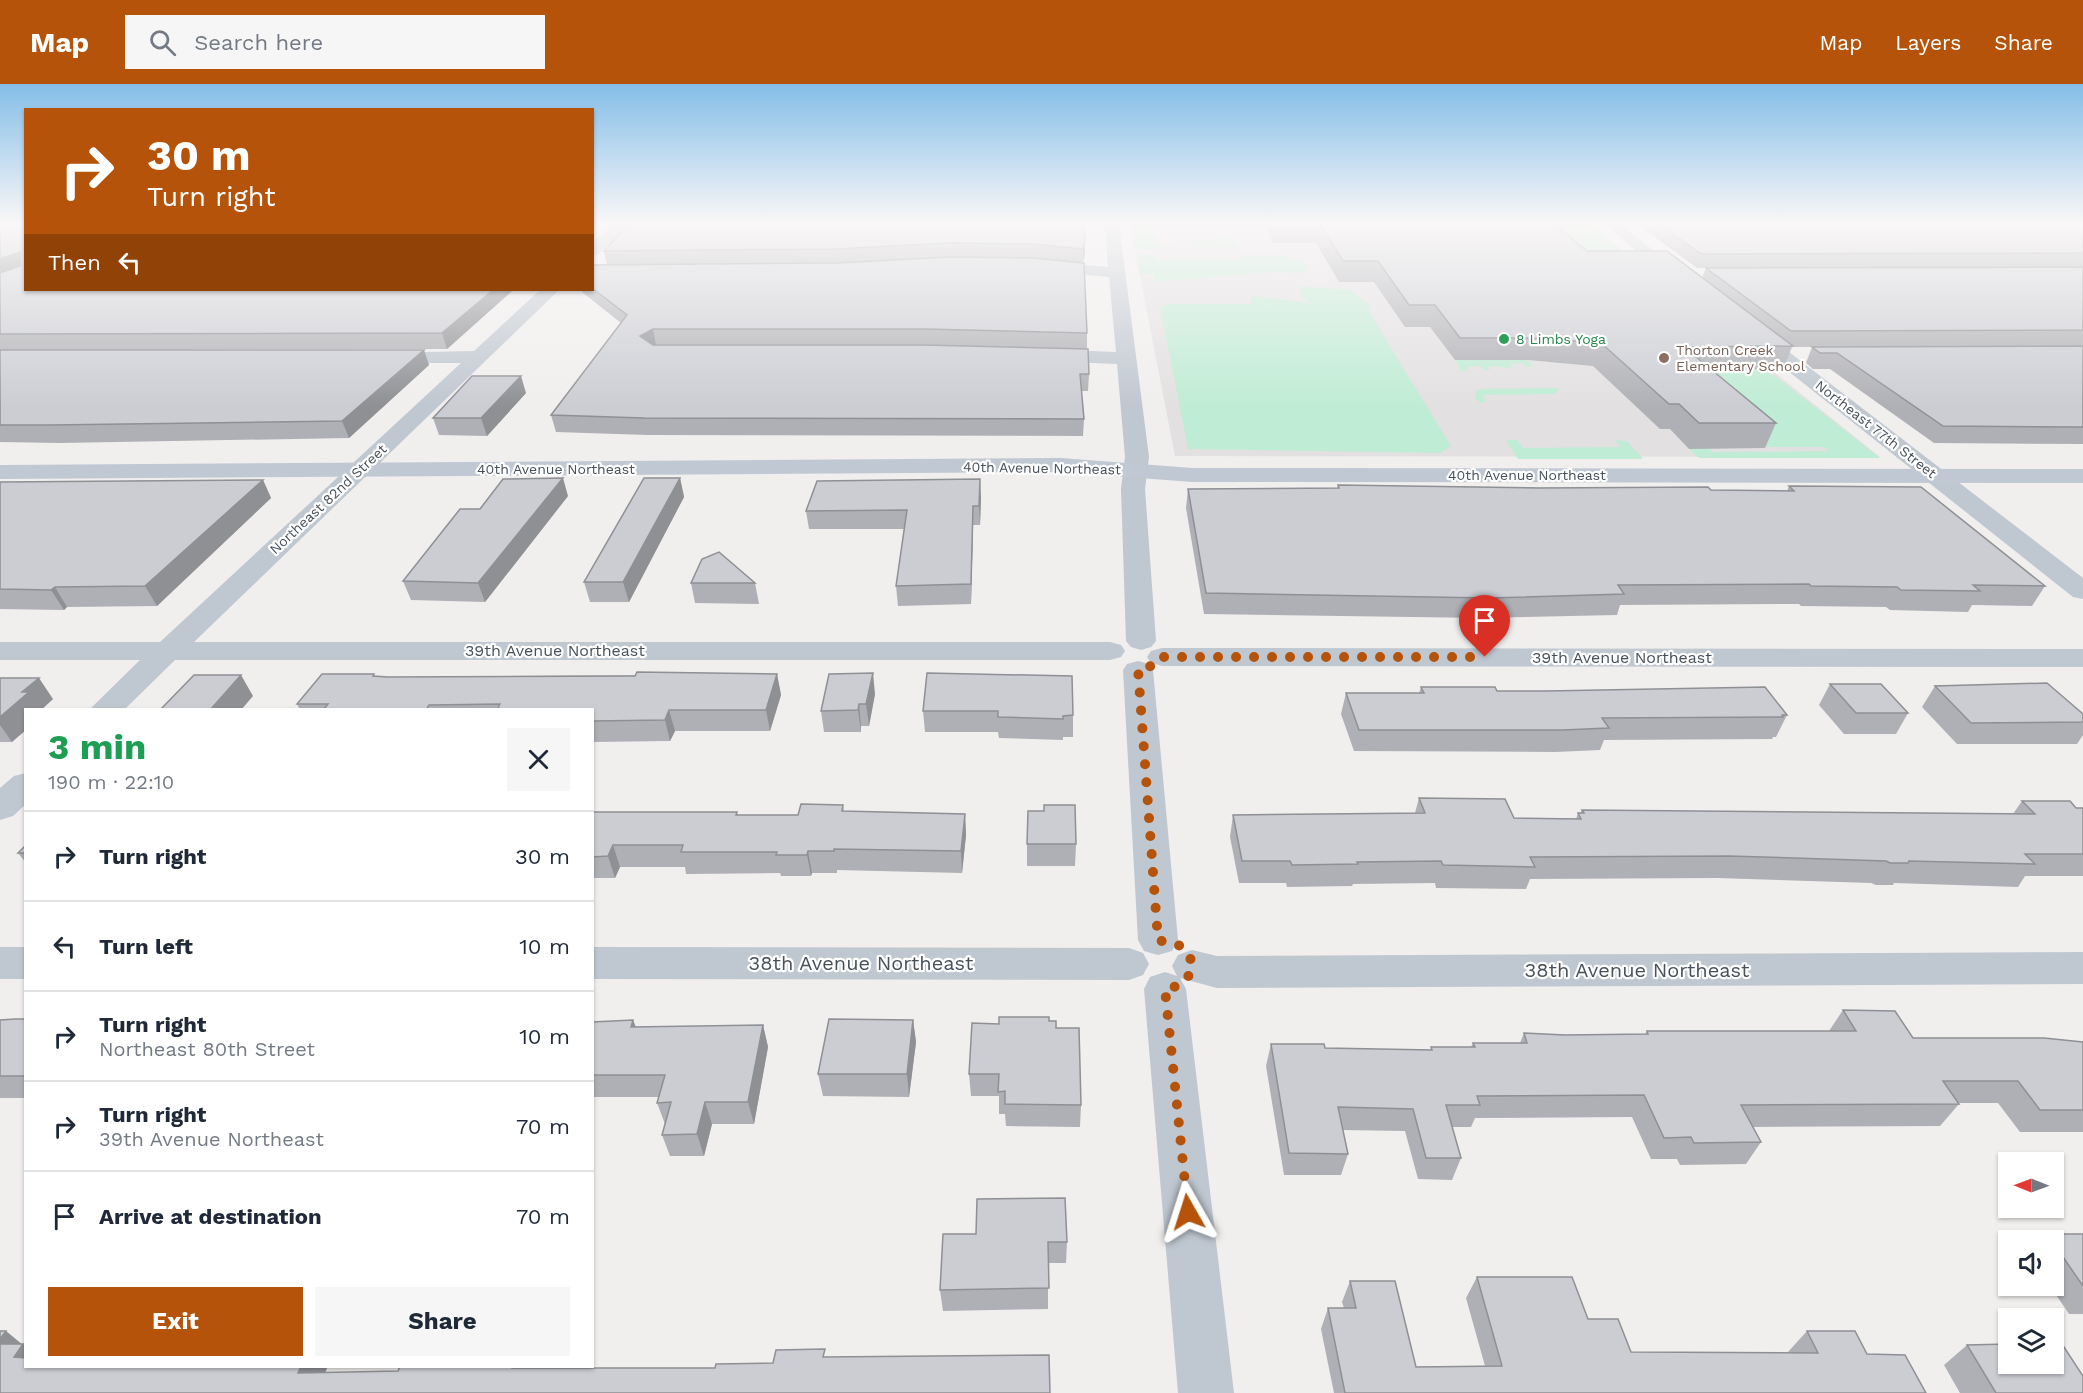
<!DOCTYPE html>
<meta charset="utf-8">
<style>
:root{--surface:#fff;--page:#f6f6f7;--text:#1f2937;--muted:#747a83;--line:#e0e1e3;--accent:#b45309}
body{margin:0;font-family:"Work Sans",sans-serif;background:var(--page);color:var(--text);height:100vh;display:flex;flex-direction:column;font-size:22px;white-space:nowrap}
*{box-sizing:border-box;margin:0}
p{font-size:20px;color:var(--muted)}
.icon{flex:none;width:33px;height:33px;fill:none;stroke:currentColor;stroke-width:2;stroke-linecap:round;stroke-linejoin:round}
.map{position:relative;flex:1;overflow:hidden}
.drawer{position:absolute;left:24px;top:624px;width:570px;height:660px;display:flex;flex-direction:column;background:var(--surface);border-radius:0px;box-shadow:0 2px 4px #0004}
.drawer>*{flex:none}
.banner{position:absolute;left:24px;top:24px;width:570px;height:183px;border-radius:0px;box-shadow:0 2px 4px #0004;background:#b45309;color:#fff;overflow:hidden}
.needle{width:39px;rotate:271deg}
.controls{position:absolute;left:1998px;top:1068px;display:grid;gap:12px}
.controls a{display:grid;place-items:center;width:66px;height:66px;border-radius:0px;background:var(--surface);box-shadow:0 2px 4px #0004;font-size:30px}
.pin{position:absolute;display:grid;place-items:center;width:51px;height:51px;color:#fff;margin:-62px -26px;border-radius:50% 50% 50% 0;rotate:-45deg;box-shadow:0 0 6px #0007}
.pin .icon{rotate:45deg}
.me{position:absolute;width:66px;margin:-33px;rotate:354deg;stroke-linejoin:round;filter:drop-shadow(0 0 4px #0008)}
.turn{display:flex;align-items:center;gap:21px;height:126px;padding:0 24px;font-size:27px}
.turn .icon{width:78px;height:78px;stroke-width:2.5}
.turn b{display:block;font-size:42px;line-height:51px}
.then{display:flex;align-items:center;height:57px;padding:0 24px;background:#0003;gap:12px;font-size:22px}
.round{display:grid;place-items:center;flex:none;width:63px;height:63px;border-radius:0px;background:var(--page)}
.head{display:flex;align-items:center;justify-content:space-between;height:102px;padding:0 24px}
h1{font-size:36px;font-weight:700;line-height:45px;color:#1e9e55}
.cta{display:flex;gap:12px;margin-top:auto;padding:12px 24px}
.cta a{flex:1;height:69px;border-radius:0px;background:var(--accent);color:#fff;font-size:24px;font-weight:700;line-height:69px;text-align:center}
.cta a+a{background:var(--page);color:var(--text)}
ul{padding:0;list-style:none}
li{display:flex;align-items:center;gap:18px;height:90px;padding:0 24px;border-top:2px solid var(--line)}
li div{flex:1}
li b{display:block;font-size:22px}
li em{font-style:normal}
header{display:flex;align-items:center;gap:36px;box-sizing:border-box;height:84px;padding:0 30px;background:var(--accent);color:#fff}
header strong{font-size:28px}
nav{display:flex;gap:33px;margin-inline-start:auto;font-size:21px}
.search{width:420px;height:54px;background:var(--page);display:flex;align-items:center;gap:15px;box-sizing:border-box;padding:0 21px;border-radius:0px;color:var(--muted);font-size:22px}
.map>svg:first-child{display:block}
</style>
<header>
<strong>Map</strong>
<div class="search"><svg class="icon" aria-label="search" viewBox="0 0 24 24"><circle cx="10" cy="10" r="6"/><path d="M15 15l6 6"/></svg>Search here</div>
<nav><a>Map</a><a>Layers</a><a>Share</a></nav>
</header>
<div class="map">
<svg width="2083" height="1309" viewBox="0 0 2083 1309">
<rect width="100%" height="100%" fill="#f1eeee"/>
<!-- education -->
<path fill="#e2e0e0" d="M1130,140H1589L1880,373L1175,372Z"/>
<!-- green -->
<g fill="#bfecd4">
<path d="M1132,140H1207V141H1169V145L1156,146L1159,162L1170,164L1134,165Z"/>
<path d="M1536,140H1591L1641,183H1587Z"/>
<path d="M1217,152H1228L1241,164L1189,162L1187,156H1218Z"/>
<path d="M1136,171H1154L1158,176H1241L1242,171L1285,172L1309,181L1306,187C1298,189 1291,191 1284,187L1155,198L1154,190H1139Z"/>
<path d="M1644,185L1760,284L1779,295L1880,374H1699L1689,365L1709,364L1713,368L1828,367L1824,363H1764Z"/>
<path d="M1299,202L1351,206L1369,221L1371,224L1367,225L1451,362L1440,369L1188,365L1160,223L1169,220H1251V212L1311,219L1300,212Z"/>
<path d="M1455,276H1528L1533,283H1526L1523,279L1510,280L1511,284L1489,282L1490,285L1484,286L1480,282L1467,283L1468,287H1462Z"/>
<path d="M1483,305L1554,304L1559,305L1555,310L1482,311L1486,317L1482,319L1475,315L1476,307Z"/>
<path d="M1615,355L1628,358L1643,375H1518L1506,356H1517L1523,364L1620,363Z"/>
</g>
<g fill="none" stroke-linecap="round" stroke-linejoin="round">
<!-- street -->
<g fill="#bfc7d0" fill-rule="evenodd">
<path d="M614,140H630L598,170L592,172V158Z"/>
<path d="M1105,140H1119L1149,373L1145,405L1156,557L1151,563L1141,566L1131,563L1126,557L1121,405L1125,373L1117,280L1043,277L1033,271L1043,265L1116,268L1109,193L1041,187L1033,182L1041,177L1108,183Z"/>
<path d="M1604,140H1620L1689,195L1681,200L1675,199Z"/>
<path d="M540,206H559L194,558H1110L1121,561L1125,567L1121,573L1110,576H175L124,626H89L140,576H0V558H160L461,279H382L375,277L372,273L375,269L474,267Z"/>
<path d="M1751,242L1758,244L2083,494V515L2073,513L1744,252L1742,248Z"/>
<path d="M1162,564L2083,565V583L1162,582L1151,579L1147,573L1151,567Z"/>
<path d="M1138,577L1149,580L1153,586L1178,856L1172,867L1158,871L1144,867L1138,856L1123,586L1127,580Z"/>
<path d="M26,689V720L13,732L0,736V704L14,692Z"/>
<rect x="0" y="863" width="26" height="32"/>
<path d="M592,863L1129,864L1143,869L1149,880L1143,891L1129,896L592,895Z"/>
<path d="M1192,866L1217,872L2083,868V900L1217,904L1180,894L1186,905L1234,1309H1178L1144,905L1150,893L1165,888L1177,892L1172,882L1178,871Z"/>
</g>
<!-- secondary -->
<path fill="#c0c8d4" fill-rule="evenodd" d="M1061,374L1192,384L2083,385V399L1192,398L1061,388L0,395V381Z"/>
</g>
<!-- wall -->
<g fill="#afb0b5">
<path d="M0,140L513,206L447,265L0,266Z"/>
<path d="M627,140H1084L1085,156V170L1083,178L838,179L607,181L604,167L627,142Z"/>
<path d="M1263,140H1554L1587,167L1702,194L1706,184L2083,183V262L1792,263L1783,285L1712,286L1776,339L1765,364L1689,365L1670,345H1660L1593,282L1528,276H1455L1430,243H1405L1374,198H1339L1316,159H1273Z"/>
<path d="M1637,140H2083V183L1697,184Z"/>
<path d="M592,181L1087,249V265L925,261H655L1089,290L1088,307H1081L1084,335L1083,352L648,351L556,348L551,331L621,239L582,208V206H592Z"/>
<path d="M2083,262V360L1934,359L1830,285H1813L1806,279L1812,263Z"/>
<path d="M0,266H424L429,281L349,354L60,359L0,358Z"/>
<path d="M526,309L487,352L439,351L433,334Z"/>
<path d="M680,394L684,413L629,518H590L584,498Z"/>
<path d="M263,396L271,414L157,522L67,523L64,526L0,525V398Z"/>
<path d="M1338,401L1787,407L1789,402L2045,502L2032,522L1972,521L1968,528L1890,526L1886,523L1801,522L1799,520L1620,521L1617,531L1483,534L1204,530L1186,424L1188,405L1337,404Z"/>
<path d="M568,412L485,518L411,516L403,497L480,425Z"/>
<path d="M981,413L980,441H973L971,520L898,522L896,502L904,445H809L806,427Z"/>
<path d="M691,499H755L759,520L695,519Z"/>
<path d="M927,589L1073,631V653H1063V656L999,654L998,648H925L923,627Z"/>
<path d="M374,590L375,592L388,593L777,590L781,611L770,647H675L670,657L592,658V626H300L297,620Z"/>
<path d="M0,594L53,615L41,626H26L12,658H0Z"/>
<path d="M1830,600L1908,629L1896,650H1844L1819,621Z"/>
<path d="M1935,602L2083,630V651L2077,660H1957L1922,623Z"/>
<path d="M1421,603L1497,607L1787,631L1776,653H1773L1772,655L1604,656L1600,666L1555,668L1354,667L1341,630L1346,609H1419Z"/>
<path d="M875,610L869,642H861V648H824L821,627Z"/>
<path d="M1419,714L1514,734L1576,735L1578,729H1580L1582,726L2013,730L2022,717L2076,724H2083V792H2025L2018,803L1894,799L1893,801H1876L1871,799L1717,794L1530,795L1526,805L1436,804L1435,799L1353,800L1352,802L1287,803L1286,799H1239L1230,753L1233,731L1415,729Z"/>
<path d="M843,721L844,727L965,730L966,751L962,789L837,786V789H812L811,792H781L780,789L686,790L685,783H620L615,794H592V728H737L738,731H798Z"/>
<path d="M1044,727L1076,760L1075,782H1027V760Z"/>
<path d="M26,761V779L18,769Z"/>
<path d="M1843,926L1913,954L2083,958V1048H2020L1998,1019H1958L1959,1020L1940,1042L1753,1043L1761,1058L1746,1080L1680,1081L1677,1075H1651L1632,1033L1475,1034L1471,1043H1452L1461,1074L1452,1096L1418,1095L1405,1047L1342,1046L1348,1070L1341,1091H1284L1266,982L1271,960L1325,964L1431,966V963H1471L1473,959H1520L1524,949L1565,951L1645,950L1647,947H1829Z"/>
<path d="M26,935V1014H0V936Z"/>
<path d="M633,936L636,943L763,941L768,963L754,1040H712L704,1072H670L662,1051L665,1040L657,1019L659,1013H592V938Z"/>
<path d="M913,936L916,958L909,1013L823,1012L818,990Z"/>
<path d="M1049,937L1056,944L1081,1021L1080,1043L1006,1042L1005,1030H999V1012H971L969,990L999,940Z"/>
<path d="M943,1150L1067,1158L1066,1179H1048V1225L943,1227L940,1206Z"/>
<path d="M2047,1150H2083V1230H2069L2050,1202H2054V1156H2039Z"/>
<path d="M1477,1193L1588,1235L1631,1268L1789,1269L1788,1268L1807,1247L1867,1270L1926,1309H1334L1321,1245L1328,1224H1344L1342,1218L1350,1197L1416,1283L1485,1282L1466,1214Z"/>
<path d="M1967,1261L2083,1309H1960L1944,1281Z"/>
</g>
<!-- shaded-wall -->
<g fill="#8e9094">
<path d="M1085,156V170L1083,178V165Z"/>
<path d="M20,168L26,183L0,192V175Z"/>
<path d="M493,206H513L447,265L442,249Z"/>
<path d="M653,245L656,261L644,268L640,252Z"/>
<path d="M424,266L429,281L349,354L342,337Z"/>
<path d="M521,292L526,309L487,352L481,334Z"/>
<path d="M563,394L568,412L485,518L478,499Z"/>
<path d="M680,394L684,413L629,518L623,498Z"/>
<path d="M980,395L981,413L980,441L979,422Z"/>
<path d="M263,396L271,414L157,522L145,502Z"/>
<path d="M973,422V441L971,520V500Z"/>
<path d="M55,503L67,523L64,526L51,506Z"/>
<path d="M873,589L875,610L869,642L866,620Z"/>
<path d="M777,590L781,611L770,647L766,626Z"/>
<path d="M241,591L253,612L241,626H210Z"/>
<path d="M39,594L53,615L41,626H26V646L12,658L0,641V633L22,608Z"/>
<path d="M859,620L861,642V648L858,626Z"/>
<path d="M669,626L675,647L670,657L665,636Z"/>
<path d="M965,730L966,751L962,789L961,767Z"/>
<path d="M613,761L620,783L615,794L608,772Z"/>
<path d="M808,767L812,789L811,792L807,771Z"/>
<path d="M633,936L641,958L631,943Z"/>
<path d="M913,936L916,958L909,1013L907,990Z"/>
<path d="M763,941L768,963L754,1040L748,1018Z"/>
<path d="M705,1018L712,1040L704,1072L697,1050Z"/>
<path d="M6,1247L23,1261V1260L26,1262V1282L0,1263V1255Z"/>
<path d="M301,1282H328L317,1309L298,1289Z"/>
<path d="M512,1282H532L525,1304L512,1284Z"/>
</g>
<!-- building -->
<g fill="#cbcdd3" stroke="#8e9094" stroke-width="1.5">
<path d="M0,140H26V206H493L442,249L0,250V189L20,182V168L0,175Z"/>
<path d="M629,140H1084L1085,156L1083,165L1033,160L949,159L836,165L604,167Z"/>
<path d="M1320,140H1554L1587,167H1667L1793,262L1684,263L1776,339H1699L1679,320H1669L1601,259L1534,254H1460L1435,221H1409L1378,177H1343Z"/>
<path d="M1659,140H2083V169L1701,170Z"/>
<path d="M949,173L1033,174L1084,179L1087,249L924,245H653L640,252L653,261H924L1088,265L1089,290H1080L1084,335L644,334L551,331L627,231L592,204V181L837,179Z"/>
<path d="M2083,183V246L1791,247L1706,184Z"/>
<path d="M2083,262V343L1943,342L1837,269H1820L1812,263Z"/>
<path d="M0,266H424L342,337L50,341H0Z"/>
<path d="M472,292H521L481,334H433Z"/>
<path d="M563,394L478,499L403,497L460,425H480L503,395Z"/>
<path d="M644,394H680L623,498H584Z"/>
<path d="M980,395L979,422H973L971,500L896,502L907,426L806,427L817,397Z"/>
<path d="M263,396L145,502L55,503L51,506L0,505V398Z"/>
<path d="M1338,401L1540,404L1708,403L1711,406L1794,407L1789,402L1921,403L2045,502L1973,501L1980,507L1901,506L1897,503L1811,502L1809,500L1618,501L1624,510L1489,514L1206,509L1188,405L1339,404Z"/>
<path d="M719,468L755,499H691L702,475Z"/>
<path d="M637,588L777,590L766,626H669L665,636L592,637V626H497L500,620L429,621L426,626H323L328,620H297L322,590H374L373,592L388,593L635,592Z"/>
<path d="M873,589L866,620H859L858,626L821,627L829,590Z"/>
<path d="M927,589L1072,592L1073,631L1063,632V635L998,633V627H923Z"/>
<path d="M194,591H241L210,626H160Z"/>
<path d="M0,594H39L22,608H29L0,633Z"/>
<path d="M2047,599L2083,630V638L1971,639L1935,602Z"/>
<path d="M1830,600H1881L1908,629H1856Z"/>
<path d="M1421,603H1495L1497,607H1546L1765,603L1787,631H1782L1783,633L1602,634L1609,644L1562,646H1359L1346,609H1424Z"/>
<path d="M1419,714L1505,715L1514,734L1581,735L1578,729H1584L1582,726L2035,730L2022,717H2070L2076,724H2083V770H2025L2035,780L1909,777L1908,779H1890L1886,777L1729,772L1530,773L1535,783L1443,781L1441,777L1357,778L1358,780L1292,781L1290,777H1242L1233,731L1425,729Z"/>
<path d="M801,720L843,721L842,727L965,730L961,767L834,765V767H808L807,771H776L777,768H681L683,761H613L608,772L592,773V728H737L736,731H798Z"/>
<path d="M1044,721H1075L1076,760H1027L1028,727H1044Z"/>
<path d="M26,761V769H18Z"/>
<path d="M1843,926L1895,927L1913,954H2044L2083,958V1026H2040L2018,997H1943L1959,1020L1741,1021L1761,1058L1694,1059L1691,1053L1664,1054L1644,1011L1477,1012L1480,1021H1446L1461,1074H1426L1413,1025L1338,1023L1348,1070L1289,1069L1271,960H1324L1325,964L1432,966L1431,963H1475L1473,959H1527L1524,949L1565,951L1648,950L1647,947H1856Z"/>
<path d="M999,933H1049V937H1056V944H1079L1081,1021L1005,1020V1007L998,1008L999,990H969L972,939L999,940Z"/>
<path d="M15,935H26V992H0V936Z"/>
<path d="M829,935L913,936L907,990H818Z"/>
<path d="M633,936L631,943L763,941L748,1018H705L697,1050L662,1051L671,1018L657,1019L665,991H592V938Z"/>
<path d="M1065,1114L1067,1158H1048L1049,1204L940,1206L943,1150H976L977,1115Z"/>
<path d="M2047,1150H2083V1202L2054,1160V1156H2051Z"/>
<path d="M1477,1193H1572L1588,1235H1618L1631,1268L1818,1269L1807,1247H1855L1867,1270L1905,1271L1926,1309H1345L1328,1224H1356L1350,1197H1395L1416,1283L1502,1282Z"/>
<path d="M0,1247H6L0,1255Z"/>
<path d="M0,1260H23L14,1273L26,1274V1282H301L298,1289L398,1287L400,1282H512V1284H715L716,1280L773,1279L776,1266L825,1265L823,1273L1049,1271L1050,1309H0Z"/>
<path d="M2008,1260V1280H2054V1260H2062L2083,1292V1309H1996L1967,1261Z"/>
</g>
<!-- sky -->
<linearGradient id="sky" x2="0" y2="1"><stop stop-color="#84bee8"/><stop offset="0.43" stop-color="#f9f7f7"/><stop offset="1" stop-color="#f9f7f7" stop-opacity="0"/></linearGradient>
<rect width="2083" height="323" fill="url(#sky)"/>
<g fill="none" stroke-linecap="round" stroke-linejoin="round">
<!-- route -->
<path stroke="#b45309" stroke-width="10" stroke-dasharray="0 18" d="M1188,1128L1165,905C1183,902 1191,895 1192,877L1181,862L1158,856L1138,585L1156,581L1162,573H1485"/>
</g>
<!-- markers -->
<circle fill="#2e9e5b" stroke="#fff" stroke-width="2" cx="1504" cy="255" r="6"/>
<circle fill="#8d6e63" stroke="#fff" stroke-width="2" cx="1664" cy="274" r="6"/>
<g text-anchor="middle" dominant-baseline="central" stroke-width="4.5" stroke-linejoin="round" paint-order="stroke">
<!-- far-leisure labels -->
<g font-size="14" fill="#27864d" stroke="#fff" text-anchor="start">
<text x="1516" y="255">8 Limbs Yoga</text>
</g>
<!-- far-education labels -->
<g font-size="14" fill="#785e54" stroke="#fff" text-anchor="start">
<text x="1676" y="266">Thorton Creek<tspan x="1676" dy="16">Elementary School</tspan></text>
</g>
<!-- far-street labels -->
<g font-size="14" fill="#47505b" stroke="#fff">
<text transform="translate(1876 345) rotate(38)">Northeast 77th Street</text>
<text transform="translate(1042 384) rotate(1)">40th Avenue Northeast</text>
<text x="556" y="385">40th Avenue Northeast</text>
<text x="1527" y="391">40th Avenue Northeast</text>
<text transform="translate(328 415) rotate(-43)">Northeast 82nd Street</text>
</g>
<!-- street labels -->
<g font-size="16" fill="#47505b" stroke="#fff">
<text x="555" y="566">39th Avenue Northeast</text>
<text x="1622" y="573">39th Avenue Northeast</text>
</g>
<!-- near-street labels -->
<g font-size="20" fill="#47505b" stroke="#fff">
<text x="861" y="879">38th Avenue Northeast</text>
<text x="1637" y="886">38th Avenue Northeast</text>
</g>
</g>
</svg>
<div class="controls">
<a><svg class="needle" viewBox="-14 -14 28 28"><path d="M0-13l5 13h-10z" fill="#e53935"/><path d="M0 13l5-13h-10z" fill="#747a83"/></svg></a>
<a><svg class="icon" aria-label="sound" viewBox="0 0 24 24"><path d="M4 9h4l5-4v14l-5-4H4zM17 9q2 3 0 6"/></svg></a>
<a><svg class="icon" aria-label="layers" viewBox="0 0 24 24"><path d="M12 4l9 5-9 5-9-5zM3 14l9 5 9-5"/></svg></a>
</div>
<div class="pin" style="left:1485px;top:573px;background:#d93025"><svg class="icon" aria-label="arrive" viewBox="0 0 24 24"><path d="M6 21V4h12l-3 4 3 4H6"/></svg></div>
<svg class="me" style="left:1188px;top:1128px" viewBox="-20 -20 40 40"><path d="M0-17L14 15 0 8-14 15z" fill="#b45309" stroke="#fff" stroke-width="4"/></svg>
<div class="banner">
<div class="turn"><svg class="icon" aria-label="right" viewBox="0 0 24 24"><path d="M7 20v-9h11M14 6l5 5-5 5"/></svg><div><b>30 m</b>Turn right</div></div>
<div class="then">Then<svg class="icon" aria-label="left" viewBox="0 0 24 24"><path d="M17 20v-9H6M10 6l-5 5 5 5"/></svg></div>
</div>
<section class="drawer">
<div class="head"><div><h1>3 min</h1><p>190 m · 22:10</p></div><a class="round"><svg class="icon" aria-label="close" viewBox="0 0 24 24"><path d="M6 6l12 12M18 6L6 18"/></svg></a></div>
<ul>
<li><svg class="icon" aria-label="right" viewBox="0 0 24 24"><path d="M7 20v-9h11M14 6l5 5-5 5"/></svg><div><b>Turn right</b></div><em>30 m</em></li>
<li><svg class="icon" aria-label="left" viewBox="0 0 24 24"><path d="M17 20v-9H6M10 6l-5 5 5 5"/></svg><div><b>Turn left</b></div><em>10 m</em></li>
<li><svg class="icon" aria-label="right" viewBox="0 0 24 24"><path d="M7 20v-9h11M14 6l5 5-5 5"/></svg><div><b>Turn right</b><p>Northeast 80th Street</p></div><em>10 m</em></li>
<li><svg class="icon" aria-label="right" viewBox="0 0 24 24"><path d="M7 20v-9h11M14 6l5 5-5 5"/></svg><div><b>Turn right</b><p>39th Avenue Northeast</p></div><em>70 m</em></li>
<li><svg class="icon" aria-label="arrive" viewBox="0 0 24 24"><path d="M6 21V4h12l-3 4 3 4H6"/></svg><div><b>Arrive at destination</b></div><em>70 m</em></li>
</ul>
<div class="cta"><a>Exit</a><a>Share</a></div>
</section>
</div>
